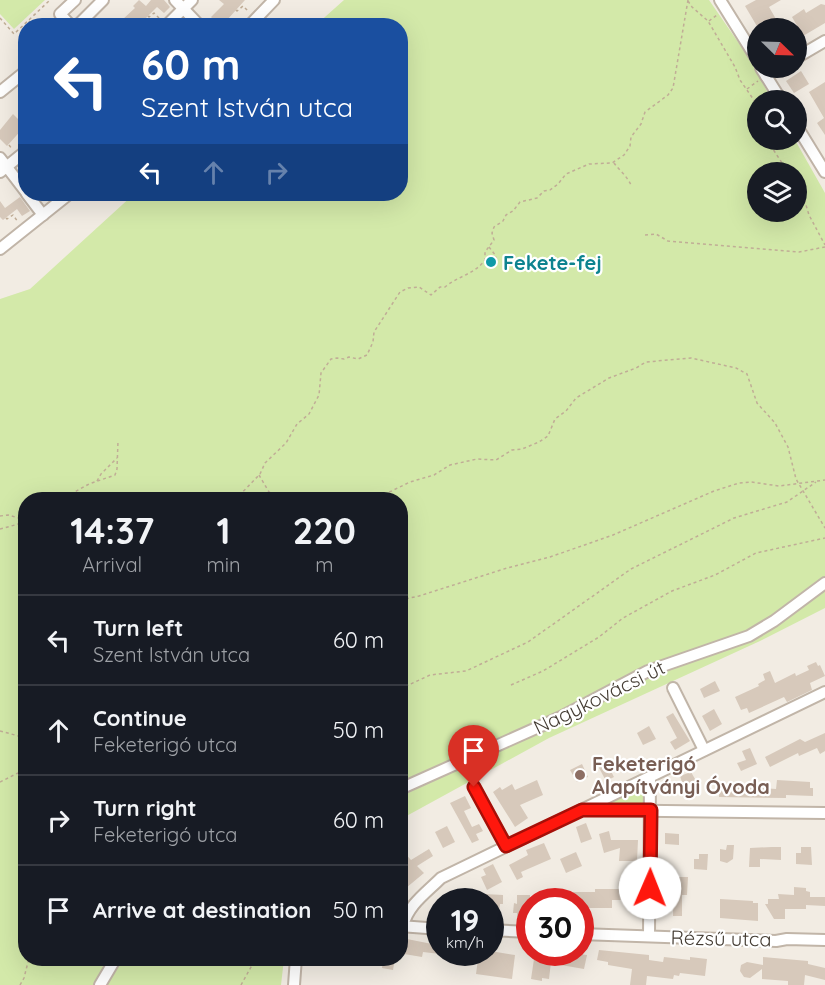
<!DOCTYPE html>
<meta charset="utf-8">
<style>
:root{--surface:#171b24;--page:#242831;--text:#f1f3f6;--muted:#9ea1a6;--line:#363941}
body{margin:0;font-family:Quicksand,sans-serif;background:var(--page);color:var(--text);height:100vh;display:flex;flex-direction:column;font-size:22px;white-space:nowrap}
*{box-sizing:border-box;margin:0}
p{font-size:20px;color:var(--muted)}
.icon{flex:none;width:33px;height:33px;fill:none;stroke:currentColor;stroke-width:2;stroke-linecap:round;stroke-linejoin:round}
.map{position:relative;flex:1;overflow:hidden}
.side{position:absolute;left:18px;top:492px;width:390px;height:474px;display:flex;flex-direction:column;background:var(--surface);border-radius:24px;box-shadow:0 6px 24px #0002}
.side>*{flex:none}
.top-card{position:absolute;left:18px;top:18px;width:390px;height:183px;border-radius:24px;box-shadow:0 6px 24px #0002;background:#1a4fa0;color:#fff;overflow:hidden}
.needle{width:39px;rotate:113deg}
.fabs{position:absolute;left:747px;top:18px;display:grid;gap:12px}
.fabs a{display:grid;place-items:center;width:60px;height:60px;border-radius:50%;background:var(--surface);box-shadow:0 6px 24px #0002;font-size:30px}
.speed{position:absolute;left:426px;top:888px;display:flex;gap:12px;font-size:30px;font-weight:700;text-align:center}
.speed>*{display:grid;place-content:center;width:78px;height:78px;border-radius:50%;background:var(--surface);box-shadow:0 6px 24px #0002;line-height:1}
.speed small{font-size:15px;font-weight:400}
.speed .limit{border:9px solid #d22;background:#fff;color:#111}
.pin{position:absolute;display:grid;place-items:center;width:51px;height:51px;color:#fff;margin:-62px -26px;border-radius:50% 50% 50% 0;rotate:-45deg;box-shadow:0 0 6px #0007}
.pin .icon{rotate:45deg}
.me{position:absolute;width:66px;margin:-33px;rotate:1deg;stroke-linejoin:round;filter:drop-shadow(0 0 4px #0008)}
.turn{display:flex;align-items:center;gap:21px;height:126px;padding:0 24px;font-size:27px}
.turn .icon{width:78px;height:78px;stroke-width:2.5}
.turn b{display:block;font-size:42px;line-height:51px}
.lanes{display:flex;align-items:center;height:57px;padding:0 24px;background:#0003;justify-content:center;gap:30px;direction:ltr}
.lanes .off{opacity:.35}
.eta{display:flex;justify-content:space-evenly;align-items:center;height:102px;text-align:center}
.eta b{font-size:36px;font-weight:700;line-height:42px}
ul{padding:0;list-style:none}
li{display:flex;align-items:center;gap:18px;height:90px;padding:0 24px;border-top:2px solid var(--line)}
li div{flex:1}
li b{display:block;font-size:22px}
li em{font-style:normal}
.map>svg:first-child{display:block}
</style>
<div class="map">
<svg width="825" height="985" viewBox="0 0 825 985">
<rect width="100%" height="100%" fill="#f2ece3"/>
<!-- green -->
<g fill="#d3e9a9" fill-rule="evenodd">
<path d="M0,0H45L14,29L0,14Z"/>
<path d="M344,0H709L747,55L772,100H758V140H795L825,193V608L760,641L549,738L401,819L400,500H26V958L284,959L281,985H0V299L30,289L134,194H400V26L316,25ZM758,172H796V212H758Z"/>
<path d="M647,782V804H607V801Z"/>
</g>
<!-- building -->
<g fill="#d7c9bb">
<path d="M139,0L146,6L151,0H164L170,7L164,13L157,7L138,26H127L122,20L135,8L133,6Z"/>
<path d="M219,0H245L227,20L232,26H219L211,17L224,4Z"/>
<path d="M756,0H781L769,7L780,26L775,28H758L745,6Z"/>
<path d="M821,4L825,5V23L803,36L792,17L804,9L806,13Z"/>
<path d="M801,71L809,84L794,93L786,81Z"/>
<path d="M825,82V135L817,123L824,118L809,92Z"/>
<path d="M13,114L25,126L7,146L0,139V130Z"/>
<path d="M20,197L30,211L22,216L17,209L3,220L0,217V201L5,208Z"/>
<path d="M816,662L818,666L820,665L825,676L810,683L812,690L787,702L784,697L749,713L747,708L741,710L735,697L759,686L758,684L765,680L763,674L770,671L775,683L795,673L796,676L809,670L807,666Z"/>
<path d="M715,681L720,691L704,698L700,689Z"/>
<path d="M714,709L722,724L710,731L702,716Z"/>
<path d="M673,713L690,741L675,750L670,742L677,738L666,717Z"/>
<path d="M649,726L656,739L643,745L637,733Z"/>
<path d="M825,733V751L820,754L817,748L799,756L798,753L770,767L765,757L800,739L805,742Z"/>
<path d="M750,748L757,764L741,771L737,763L746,760L742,751Z"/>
<path d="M605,760L614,777L606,781L597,764Z"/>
<path d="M582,764L588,777L577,782L570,770Z"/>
<path d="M691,772L699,786L688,790L686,784L683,785L680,776Z"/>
<path d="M537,780L543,795L520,805L528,818L515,827L493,792L500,787L502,790L512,784L515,790Z"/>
<path d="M777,780L810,782V788H813V796L786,795V798L719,797V785H761V788L776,789Z"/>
<path d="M465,796L471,808L464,811L472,827L479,824L483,831L476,834L479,840L472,843L450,803Z"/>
<path d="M586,823L592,839L581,843L576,827Z"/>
<path d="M447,826L455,842L443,848L435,832Z"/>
<path d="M609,831L611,840H638L637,861H619L620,848L604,853L599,834Z"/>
<path d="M665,833L679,834V845L665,844Z"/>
<path d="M544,843L551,859L521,872L523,877L517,880L509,865L528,855L526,850Z"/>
<path d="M727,845H734L733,859L727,863L720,861V849L726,850Z"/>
<path d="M772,847H781V860L760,859V867H749L750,848Z"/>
<path d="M801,847H811L812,865L796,864V853H801Z"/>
<path d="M400,848L411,860L429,849L433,856L417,866L424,873L400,893Z"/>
<path d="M576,852L582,866L566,873L560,859Z"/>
<path d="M699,854H708L707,870L694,869V859H699Z"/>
<path d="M493,864L502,882L487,890L481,877L486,875L483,869Z"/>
<path d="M674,877H688L687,895H682V916H673Z"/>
<path d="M619,880H631V887H634V900H612V908H587V922H580V902H573V892H595V889H619Z"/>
<path d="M794,887L806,888V891L810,892V897H825V906L806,905V909H785V919H774L765,904H768V899H779L778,894L794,895Z"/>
<path d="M484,894L503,895V904H500L499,913H490V902H483Z"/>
<path d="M517,895H530V918L517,917V913H513L514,903L517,904Z"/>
<path d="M720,899L753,901V903H758V921L720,918Z"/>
<path d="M407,939L432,944V941H440V954L423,952L422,957L404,954Z"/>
<path d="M599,950L649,955V960L663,962L664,957L690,960V957L707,959L705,976L680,973L679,976L674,975L673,979L647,976L646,985H630L632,969L608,965V962L597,960Z"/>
<path d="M490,951L515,955L512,979L476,974L479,952H490Z"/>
<path d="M563,952L587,955L584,969L561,965Z"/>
<path d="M763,957L808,961V964L825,968V980L805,975L804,985H788V981L762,979V969L750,978L744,977L740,971L741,965L747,962L763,965Z"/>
<path d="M383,958H395L393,970L382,968Z"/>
<path d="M534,959L551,962L549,979L542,978V981L531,979Z"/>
</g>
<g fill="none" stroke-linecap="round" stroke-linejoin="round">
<defs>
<g id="minor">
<path d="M175,0L200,26"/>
<path d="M720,0L758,61"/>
<path d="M71,26L60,14L75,0"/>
<path d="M77,26L103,0"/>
<path d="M166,26L192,0"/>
<path d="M249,26L274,0"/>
<path d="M796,58L825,41"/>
<path d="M761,68L781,100"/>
<path d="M766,76L780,68"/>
<path d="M0,92L26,71"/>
<path d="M796,125L825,172"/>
<path d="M0,158L26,192"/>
<path d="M0,172L26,151"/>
<path d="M27,194L43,215"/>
<path d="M0,249L69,194"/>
<path d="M673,688L704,750"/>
<path d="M474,787L506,846"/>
<path d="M400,789L561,717L648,671L749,636L774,621L825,583"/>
<path d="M586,810L825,813"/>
<path d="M400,926L440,929"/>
<path d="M403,926C408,905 426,893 441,878L825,692"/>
<path d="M490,930L530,932"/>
<path d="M580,934L776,941L787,939L825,940"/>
<path d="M649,936L650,777"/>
<path d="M100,985L116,958"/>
<path d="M294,985L296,958"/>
</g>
</defs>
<!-- minor casing -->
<use href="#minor" stroke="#c1b5a8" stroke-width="14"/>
<!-- path -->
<g stroke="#c0ad96" stroke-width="1.5" stroke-dasharray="3 3" stroke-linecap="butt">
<path d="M688,1L692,7L708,21L735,67L740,80L758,106"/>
<path d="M236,10L237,11L243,6L249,12"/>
<path d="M148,16L149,17L154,13L159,18"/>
<path d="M0,18L14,34L50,0"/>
<path d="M29,21L33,26"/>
<path d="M709,21L717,15"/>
<path d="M747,89L758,81"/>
<path d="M21,130L23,131L26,129"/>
<path d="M767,140L788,172"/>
<path d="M9,145L12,149"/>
<path d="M614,163C619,170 627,176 631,185"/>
<path d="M796,184L802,192L809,215L825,245"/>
<path d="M6,218L7,219L13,215L18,222"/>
<path d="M645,235L656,234L668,241L799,252L825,247"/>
<path d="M489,247L496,256L495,262L491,264"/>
<path d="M259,475L269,492L283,500"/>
<path d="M97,481L101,474L117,458"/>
<path d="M60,500L89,484L115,475L117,469L118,441"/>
<path d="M235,500L260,474L265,463L286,443L297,424L309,414L319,395L321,373L331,359L337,358L344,359L349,357L358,359L367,355L373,342L374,332L400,292L408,288L419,287L431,295L440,287H445C458,276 475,274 485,260V252L494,240L492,233L494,227L503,221L506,215L513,211L520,202L537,198L544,191L550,190L558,184L566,174L589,164L612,163L624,155L630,146L631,137L641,124L645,112L668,95L673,88L688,0"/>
<path d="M373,500L410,482L434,475L450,465L477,459L496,460L512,450L522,449L539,442L548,436L555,419L566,411L576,398L609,378L636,368L646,362L691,358L736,368L747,374L757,403L775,423L788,447L796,479L825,528"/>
<path d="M0,516L8,515L26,520"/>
<path d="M0,529L26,522"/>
<path d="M400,600L419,596L507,568L550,557L613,535L714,491L739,483L751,482L779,486L825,480"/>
<path d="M511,685L543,671L599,637L623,618L672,591L715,575L756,553L825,538"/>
<path d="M400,689L430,675L466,671L528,642L631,569L734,518L787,502L816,482"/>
<path d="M0,731L26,738"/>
<path d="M0,782L26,769"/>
<path d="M20,985L24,978L29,958"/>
<path d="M241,985L256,958"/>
</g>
<!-- minor -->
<use href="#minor" stroke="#fff" stroke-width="10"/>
</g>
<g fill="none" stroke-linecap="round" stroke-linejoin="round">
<defs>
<path id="route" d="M474,787L506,846L582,810H651L650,888"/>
</defs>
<!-- route casing -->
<use href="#route" stroke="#a60f08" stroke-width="15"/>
<!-- route -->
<use href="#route" stroke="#ff170d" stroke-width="10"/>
</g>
<!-- markers -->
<circle fill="#0f9aa8" stroke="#fff" stroke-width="2" cx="491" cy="262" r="6"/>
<circle fill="#8d6e63" stroke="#fff" stroke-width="2" cx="580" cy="775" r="6"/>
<g text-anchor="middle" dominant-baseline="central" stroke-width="4.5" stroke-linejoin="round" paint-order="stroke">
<!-- culture labels -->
<g font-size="20" font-weight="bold" fill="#0d838f" stroke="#fff" text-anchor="start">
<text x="503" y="262">Fekete-fej</text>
</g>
<!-- street labels -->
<g font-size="20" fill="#443c33" stroke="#fff">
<text transform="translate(599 697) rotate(-26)">Nagykovácsi út</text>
<text transform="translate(721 938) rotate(1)">Rézsű utca</text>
</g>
<!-- education labels -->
<g font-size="20" font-weight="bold" fill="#785e54" stroke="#fff" text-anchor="start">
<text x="592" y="763">Feketerigó<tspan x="592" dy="23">Alapítványi Óvoda</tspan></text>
</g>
</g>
</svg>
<div class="fabs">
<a><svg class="needle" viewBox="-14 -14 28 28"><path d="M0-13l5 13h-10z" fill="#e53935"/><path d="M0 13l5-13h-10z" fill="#9ea1a6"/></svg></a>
<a><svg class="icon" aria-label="search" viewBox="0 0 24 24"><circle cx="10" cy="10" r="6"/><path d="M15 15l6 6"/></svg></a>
<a><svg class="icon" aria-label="layers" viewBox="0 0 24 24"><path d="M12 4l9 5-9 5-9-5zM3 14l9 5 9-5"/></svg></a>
</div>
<div class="speed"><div>19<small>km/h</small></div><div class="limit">30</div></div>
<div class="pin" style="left:474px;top:787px;background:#d93025"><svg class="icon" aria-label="arrive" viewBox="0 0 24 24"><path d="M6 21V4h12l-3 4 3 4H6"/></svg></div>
<svg class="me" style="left:650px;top:888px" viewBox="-20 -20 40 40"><circle r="19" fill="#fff"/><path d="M0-13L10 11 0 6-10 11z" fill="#ff170d"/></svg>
<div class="top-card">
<div class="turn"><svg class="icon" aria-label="left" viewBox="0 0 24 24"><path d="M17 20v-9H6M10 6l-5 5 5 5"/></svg><div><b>60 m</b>Szent István utca</div></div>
<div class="lanes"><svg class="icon" aria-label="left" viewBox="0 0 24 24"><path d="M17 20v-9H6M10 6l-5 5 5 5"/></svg><svg class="icon off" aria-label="ahead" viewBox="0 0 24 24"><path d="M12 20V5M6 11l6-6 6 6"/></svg><svg class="icon off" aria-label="right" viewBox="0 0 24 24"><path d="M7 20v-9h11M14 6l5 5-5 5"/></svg></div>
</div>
<section class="side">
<div class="eta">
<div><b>14:37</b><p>Arrival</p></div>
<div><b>1</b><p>min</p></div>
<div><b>220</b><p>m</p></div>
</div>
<ul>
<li><svg class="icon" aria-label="left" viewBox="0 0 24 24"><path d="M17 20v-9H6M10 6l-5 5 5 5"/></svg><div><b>Turn left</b><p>Szent István utca</p></div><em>60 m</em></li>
<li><svg class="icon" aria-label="ahead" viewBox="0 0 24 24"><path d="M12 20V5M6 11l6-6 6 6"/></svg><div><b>Continue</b><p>Feketerigó utca</p></div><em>50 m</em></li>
<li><svg class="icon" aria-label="right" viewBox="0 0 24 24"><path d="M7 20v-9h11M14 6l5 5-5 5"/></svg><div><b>Turn right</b><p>Feketerigó utca</p></div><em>60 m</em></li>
<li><svg class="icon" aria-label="arrive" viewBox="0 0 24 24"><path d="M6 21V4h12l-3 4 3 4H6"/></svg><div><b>Arrive at destination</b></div><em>50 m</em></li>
</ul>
</section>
</div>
